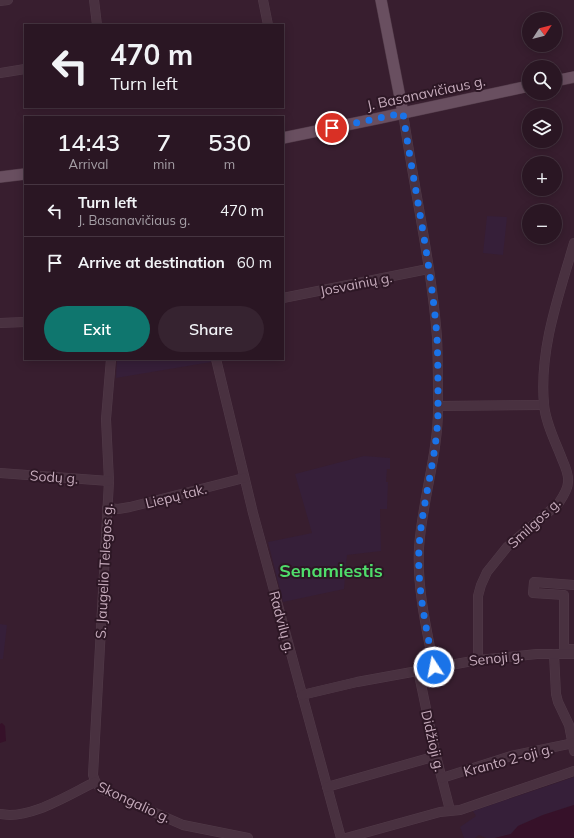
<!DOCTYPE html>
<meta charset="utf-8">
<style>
:root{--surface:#2a1623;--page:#362330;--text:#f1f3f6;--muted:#a59fa6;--line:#463541;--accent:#0f766e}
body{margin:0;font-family:Mulish,sans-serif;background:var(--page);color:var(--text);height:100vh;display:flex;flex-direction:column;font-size:15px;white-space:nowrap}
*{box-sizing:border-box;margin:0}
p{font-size:13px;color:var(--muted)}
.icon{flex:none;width:22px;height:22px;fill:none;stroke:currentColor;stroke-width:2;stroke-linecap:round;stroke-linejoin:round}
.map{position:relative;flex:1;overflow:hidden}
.details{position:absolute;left:24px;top:116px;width:260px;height:244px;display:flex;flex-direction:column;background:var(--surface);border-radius:0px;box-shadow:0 2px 10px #0003,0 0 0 1px var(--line)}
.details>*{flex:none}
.banner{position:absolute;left:24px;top:24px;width:260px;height:84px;border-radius:0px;box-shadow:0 2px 10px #0003,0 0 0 1px var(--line);background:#2a1623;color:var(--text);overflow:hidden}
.needle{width:26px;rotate:54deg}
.controls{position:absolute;left:522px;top:12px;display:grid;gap:8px}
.controls a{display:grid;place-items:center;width:40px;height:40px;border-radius:50%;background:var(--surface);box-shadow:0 2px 10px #0003,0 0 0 1px var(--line);font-size:20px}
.pin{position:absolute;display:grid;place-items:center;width:34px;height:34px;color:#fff;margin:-17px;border:2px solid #fff;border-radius:50%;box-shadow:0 1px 4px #0007}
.me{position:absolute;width:44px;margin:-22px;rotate:349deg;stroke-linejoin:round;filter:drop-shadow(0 0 3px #0008)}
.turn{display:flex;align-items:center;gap:14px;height:84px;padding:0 20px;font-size:18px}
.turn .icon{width:52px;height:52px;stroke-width:2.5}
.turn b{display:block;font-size:28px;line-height:34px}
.eta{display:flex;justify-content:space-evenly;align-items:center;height:68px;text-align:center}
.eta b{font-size:24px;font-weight:600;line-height:28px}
.button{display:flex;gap:8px;margin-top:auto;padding:8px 20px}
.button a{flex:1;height:46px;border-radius:24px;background:var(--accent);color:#fff;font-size:16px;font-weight:600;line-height:46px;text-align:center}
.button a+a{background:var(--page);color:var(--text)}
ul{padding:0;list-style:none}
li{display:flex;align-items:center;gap:12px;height:52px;padding:0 20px;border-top:1px solid var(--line)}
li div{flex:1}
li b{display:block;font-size:15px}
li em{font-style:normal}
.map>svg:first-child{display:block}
</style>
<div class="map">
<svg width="574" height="838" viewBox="0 0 574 838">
<rect width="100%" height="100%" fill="#381e2f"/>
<!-- green -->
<g fill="#361f39">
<path d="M487,216L507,217L503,255L483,253Z"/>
<path d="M117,359H210L211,362L116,378Z"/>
<path d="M364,456L390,458V469H387L386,482H388L387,509H380L381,551L347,555L344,589L283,602L268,542L312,533L295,474Z"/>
<path d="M0,624L7,625L3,659H0Z"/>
<path d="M574,777V805L543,815L518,826L511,834L495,838H486L479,835L475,838H464L460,827L476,816L473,811Z"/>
</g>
<!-- water -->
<g fill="#361129">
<path d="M2,723L5,726L6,741L0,743V724Z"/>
<path d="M574,805V838H495L511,834L518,826L543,815Z"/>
</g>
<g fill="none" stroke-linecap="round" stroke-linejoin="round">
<defs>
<g id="minor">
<path d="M94,0L97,25"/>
<path d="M263,0L268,25"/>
<path d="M0,1L8,0"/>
<path d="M0,73L25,69"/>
<path d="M403,113C414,188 431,262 437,337C438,359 438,382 438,404C439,452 422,500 419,548C417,588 426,627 434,667"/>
<path d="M283,298L428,269"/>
<path d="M0,323L25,322"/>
<path d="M111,359L106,419L109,481L93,775C95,782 97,786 103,790L183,825L248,838"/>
<path d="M216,359L253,513L341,838"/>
<path d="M438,406L544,405"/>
<path d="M0,473L109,481"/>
<path d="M107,508L118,509L130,507L244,478"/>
<path d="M574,585L534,582L533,593L564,595V649H574"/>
<path d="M554,654L556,694L558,702L569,725L574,751"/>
<path d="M478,660V596L481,585L487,572L507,547L558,504C562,498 568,490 568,482C569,474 565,466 562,459C556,443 545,422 544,404C539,349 559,295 574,243"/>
<path d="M418,670L436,756L450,810"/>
<path d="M302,695L357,682L478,660L537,654H574"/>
<path d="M442,778L511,756L574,743"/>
<path d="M327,787L436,756"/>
<path d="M0,814C30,820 68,795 95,782"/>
<path d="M346,838L440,812L460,810L574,771"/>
</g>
<g id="major">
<path d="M381,0L403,113"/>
<path d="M555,81L574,77"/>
<path d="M283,138L380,118L529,86"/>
<path d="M0,177L25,174"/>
</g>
</defs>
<!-- minor casing -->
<use href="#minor" stroke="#523b49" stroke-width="10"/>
<!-- major casing -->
<use href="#major" stroke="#523b49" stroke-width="12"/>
<!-- minor -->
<use href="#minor" stroke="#493140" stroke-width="9"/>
<!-- major -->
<use href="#major" stroke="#694f60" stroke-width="11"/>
</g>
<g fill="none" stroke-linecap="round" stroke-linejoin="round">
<!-- route -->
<path stroke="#1a73e8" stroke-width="7" stroke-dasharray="0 12.6" d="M332,128L403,113C414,188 431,262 437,337C438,359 438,382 438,404C439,452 422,500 419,548C417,588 426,627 434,667"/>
</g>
<g text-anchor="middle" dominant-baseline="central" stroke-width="4" stroke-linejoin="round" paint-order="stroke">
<!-- street labels -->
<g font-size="14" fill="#c6abbc" stroke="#2d1725">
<text transform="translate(426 93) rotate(-12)">J. Basanavičiaus g.</text>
<text transform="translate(356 284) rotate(-11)">Josvainių g.</text>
<text transform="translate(54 477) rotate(4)">Sodų g.</text>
<text transform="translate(176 496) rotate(-14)">Liepų tak.</text>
<text transform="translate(534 523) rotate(-43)">Smilgos g.</text>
<text transform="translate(104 571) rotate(-87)">S. Jaugelio Telegos g.</text>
<text transform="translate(282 622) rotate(75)">Radvilų g.</text>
<text transform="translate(496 658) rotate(-6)">Senoji g.</text>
<text transform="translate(433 741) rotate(77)">Didžioji g.</text>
<text transform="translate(508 760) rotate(-15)">Kranto 2-oji g.</text>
<text transform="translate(134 802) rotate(25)">Skongalio g.</text>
</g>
<!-- district labels -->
<g font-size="18" font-weight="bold" fill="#4fdd6b" stroke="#2d1725">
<text x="331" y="570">Senamiestis</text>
</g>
</g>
</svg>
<div class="controls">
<a><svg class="needle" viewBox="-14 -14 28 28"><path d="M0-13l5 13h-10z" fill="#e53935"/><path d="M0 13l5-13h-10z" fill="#a59fa6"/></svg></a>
<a><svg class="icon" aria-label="search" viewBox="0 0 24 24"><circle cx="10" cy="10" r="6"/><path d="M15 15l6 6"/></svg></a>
<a><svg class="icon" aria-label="layers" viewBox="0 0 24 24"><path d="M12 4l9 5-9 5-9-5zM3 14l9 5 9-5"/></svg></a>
<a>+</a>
<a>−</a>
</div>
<div class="pin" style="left:332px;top:128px;background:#d93025"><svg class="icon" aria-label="arrive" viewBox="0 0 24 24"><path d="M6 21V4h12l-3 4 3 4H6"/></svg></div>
<svg class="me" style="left:434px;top:667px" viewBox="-20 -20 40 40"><circle r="17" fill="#1a73e8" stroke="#fff" stroke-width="3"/><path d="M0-11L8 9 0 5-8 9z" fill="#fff"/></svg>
<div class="banner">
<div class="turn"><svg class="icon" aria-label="left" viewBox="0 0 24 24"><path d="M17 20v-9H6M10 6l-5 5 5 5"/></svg><div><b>470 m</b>Turn left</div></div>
</div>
<section class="details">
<div class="eta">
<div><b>14:43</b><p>Arrival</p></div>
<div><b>7</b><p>min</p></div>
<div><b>530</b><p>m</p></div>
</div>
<ul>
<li><svg class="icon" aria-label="left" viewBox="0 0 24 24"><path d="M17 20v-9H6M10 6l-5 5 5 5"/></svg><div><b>Turn left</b><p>J. Basanavičiaus g.</p></div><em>470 m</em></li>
<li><svg class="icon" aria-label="arrive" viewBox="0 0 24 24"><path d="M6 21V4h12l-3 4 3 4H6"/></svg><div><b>Arrive at destination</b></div><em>60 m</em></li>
</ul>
<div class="button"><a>Exit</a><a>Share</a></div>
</section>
</div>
